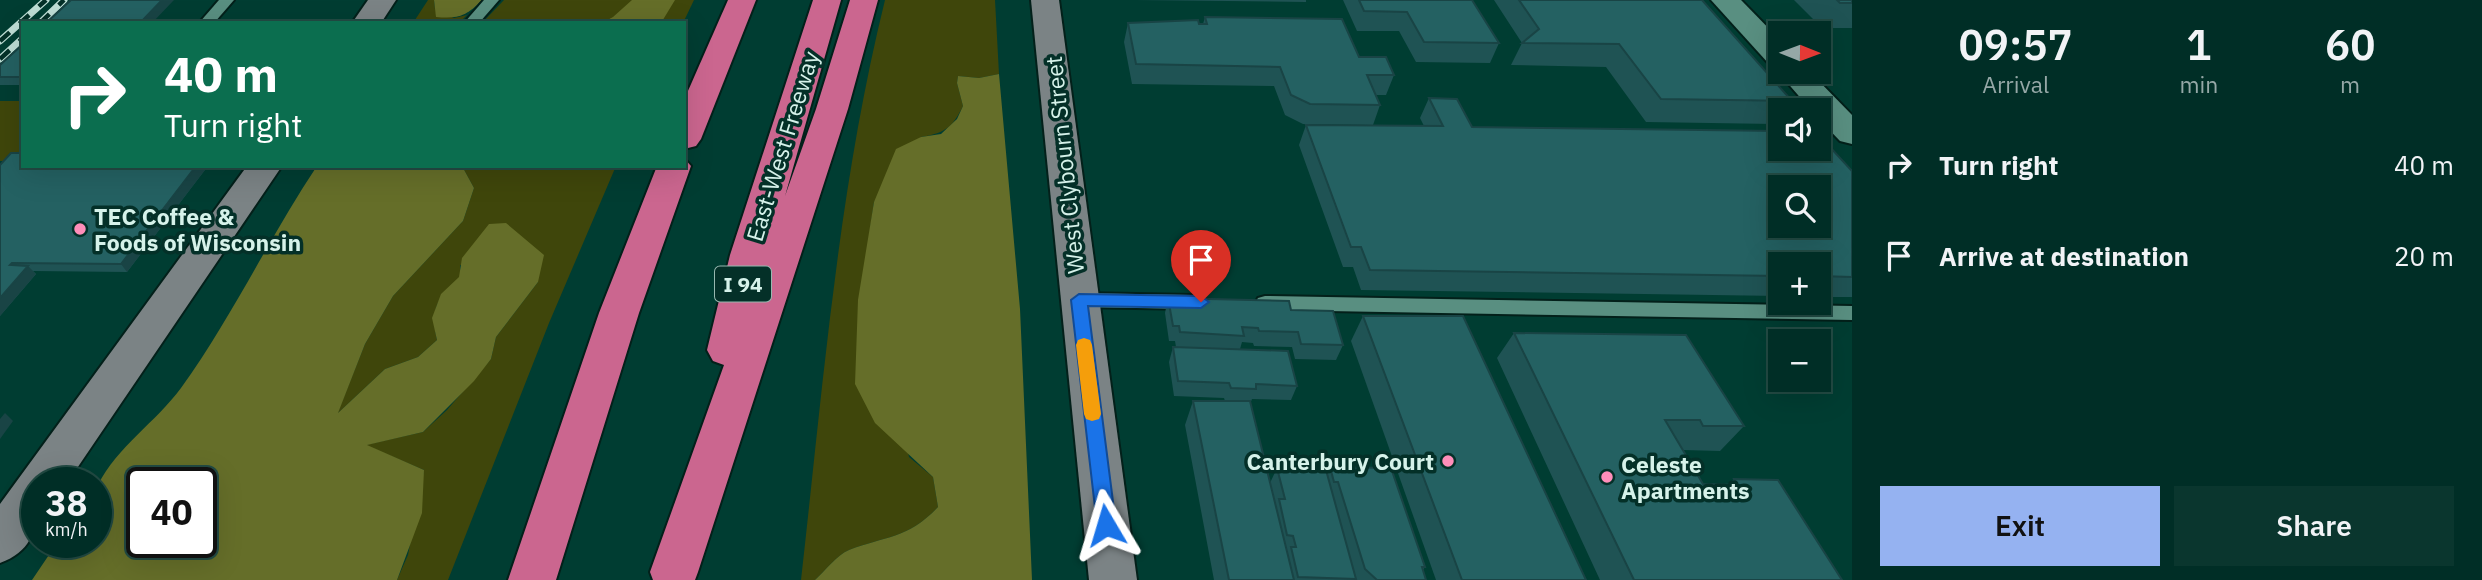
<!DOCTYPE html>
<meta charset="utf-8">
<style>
:root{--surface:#002e26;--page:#0a362e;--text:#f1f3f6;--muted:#95a8a7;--line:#224a43;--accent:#95b2f1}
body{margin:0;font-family:"IBM Plex Sans",sans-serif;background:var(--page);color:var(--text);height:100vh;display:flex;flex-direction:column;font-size:26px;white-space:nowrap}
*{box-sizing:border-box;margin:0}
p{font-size:23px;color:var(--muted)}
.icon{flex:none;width:38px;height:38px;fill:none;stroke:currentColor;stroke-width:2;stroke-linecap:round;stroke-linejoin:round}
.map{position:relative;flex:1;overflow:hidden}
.panel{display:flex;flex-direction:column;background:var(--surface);width:630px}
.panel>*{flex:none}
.guide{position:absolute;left:21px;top:21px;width:665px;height:147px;border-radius:0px;box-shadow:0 7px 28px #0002,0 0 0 2px var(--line);background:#0b6e4f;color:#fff;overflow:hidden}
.needle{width:46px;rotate:91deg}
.tools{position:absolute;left:1768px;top:21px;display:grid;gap:14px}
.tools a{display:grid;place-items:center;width:63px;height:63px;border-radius:0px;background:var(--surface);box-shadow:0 7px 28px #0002,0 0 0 2px var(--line);font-size:35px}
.speed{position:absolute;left:21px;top:467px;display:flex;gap:14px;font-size:35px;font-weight:700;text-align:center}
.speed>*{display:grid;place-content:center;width:91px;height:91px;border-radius:50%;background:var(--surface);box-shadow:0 7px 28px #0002,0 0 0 2px var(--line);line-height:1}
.speed small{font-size:18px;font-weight:400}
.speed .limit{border:4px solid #111;border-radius:10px;background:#fff;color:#111}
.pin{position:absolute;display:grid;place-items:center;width:60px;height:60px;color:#fff;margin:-72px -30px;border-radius:50% 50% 50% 0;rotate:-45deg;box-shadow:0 0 7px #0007}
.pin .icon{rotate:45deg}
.me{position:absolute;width:77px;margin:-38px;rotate:353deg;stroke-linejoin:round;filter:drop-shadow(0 0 5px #0008)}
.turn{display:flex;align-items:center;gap:24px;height:147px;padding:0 28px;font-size:32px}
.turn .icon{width:91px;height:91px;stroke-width:2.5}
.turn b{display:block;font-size:49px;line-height:60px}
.eta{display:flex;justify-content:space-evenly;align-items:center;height:119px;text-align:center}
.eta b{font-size:42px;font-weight:600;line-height:49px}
.cta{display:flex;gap:14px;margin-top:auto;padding:14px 28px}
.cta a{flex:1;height:80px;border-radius:0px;background:var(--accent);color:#111;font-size:28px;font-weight:600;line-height:80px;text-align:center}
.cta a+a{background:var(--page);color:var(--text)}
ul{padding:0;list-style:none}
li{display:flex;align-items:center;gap:21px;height:91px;padding:0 28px}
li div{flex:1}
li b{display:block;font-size:26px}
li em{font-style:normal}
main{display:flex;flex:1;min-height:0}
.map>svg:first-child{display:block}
</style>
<main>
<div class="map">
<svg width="1852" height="580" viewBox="0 0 1852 580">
<rect width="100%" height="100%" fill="#003d32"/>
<!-- green -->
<g fill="#3f460b">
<path d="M428,0H434L435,9L454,18L467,15L459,23H413Z"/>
<path d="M504,0H694L683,23H482Z"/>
<path d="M885,0H995L999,74L979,78L958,76L957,83L963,106C952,128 945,133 921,137L874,202L868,244L909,457L933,477L938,507C908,539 885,536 849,550C837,555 825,571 815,580H801C823,386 838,190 885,0Z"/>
<rect x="0" y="101" width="23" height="60"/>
<path d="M462,166H616L549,323L448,580H397L408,555L424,470L365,445L423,432L447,410L491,359L496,337L538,282L460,265V277C437,298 430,309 437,340L418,357L385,369L337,414L365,344L393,296L463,221L474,188Z"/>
</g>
<!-- forest -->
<g fill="#656e29" fill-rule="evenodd">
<path d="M434,0H482C467,16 458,19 436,17Z"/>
<path d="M632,0H675L661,23H602L613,17Z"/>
<path d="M999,74L1020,309L1032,580H815C825,571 837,555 849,550C885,536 908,539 938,507L933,477L875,423L855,384L858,300L874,202L896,149L921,137L941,134L957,119L963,106L957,83L958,76L979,78Z"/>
<path d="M317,166H462L474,188L463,221L393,296L365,344L338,413L385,369L418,357L437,340L432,318L441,294L459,277L462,258L489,224L506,223L544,255L538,282L496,337L491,359L474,381L423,432L367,445L424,470L422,513L397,580H32L57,543L96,542C96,529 92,495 98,485C117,447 156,422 181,388C232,317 269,238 317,166ZM142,483H201V542H142Z"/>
</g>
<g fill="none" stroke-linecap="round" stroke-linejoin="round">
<defs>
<g id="lane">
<path d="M219,0H234L214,23H199Z"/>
<path d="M484,0H499L479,23H464Z"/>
<path d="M1079,293L1193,295L1200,297L1203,302L1200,307L1193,309L1079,307L1072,305L1069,300L1072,295Z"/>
<path d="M1265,296L1852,306V320L1265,310L1258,308L1255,303L1258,298Z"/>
</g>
<g id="street">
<path d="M1711,0H1741L1780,40V67L1769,64Z"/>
<path d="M1780,69V72H1810L1852,115V144L1840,141L1818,118V110H1811L1778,72Z"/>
</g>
<g id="secondary">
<path d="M368,0H396L381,23H352Z"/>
<path d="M1031,0H1059L1137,580H1089Z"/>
<path d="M247,166H282L67,483H37C37,519 40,548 0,563V504Z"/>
</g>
<g id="highway">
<path d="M728,0H756L701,139L696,146L684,149V100Z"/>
<path d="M813,0H841L785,196L816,109L850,0H878L848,109L698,572L695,580H653L650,572L724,365L713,361L707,350L730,255Z"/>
<path d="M684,158L691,166L639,313L556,580H508L599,313L657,166H684Z"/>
</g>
</defs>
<!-- lane casing -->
<use href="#lane" stroke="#03201a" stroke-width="4"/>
<!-- street casing -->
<use href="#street" stroke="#03201a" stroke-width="4"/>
<!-- secondary casing -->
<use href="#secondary" stroke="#03201a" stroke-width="4"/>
<!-- highway casing -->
<use href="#highway" stroke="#03201a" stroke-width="4"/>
<!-- lane -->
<use href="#lane" fill="#598f81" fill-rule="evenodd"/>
<!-- street -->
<use href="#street" fill="#598f81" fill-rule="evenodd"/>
<!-- secondary -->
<use href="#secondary" fill="#7b8385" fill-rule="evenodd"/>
<!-- highway -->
<use href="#highway" fill="#cb668f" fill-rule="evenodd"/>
<defs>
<g id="rail">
<path d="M40,23L64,0"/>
<path d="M0,41L46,0"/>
<path d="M0,59L23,38"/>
</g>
</defs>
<!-- rail casing -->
<use href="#rail" stroke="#beddd5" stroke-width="7"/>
<!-- rail -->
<use href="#rail" stroke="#043028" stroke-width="4.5" stroke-dasharray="13" stroke-linecap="butt"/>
</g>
<!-- wall -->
<g fill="#1f5354">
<path d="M1135,0H1306V2Z"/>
<path d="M1343,0H1472L1499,43L1490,63L1416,62L1399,31H1357Z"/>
<path d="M1494,0H1702L1792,101L1784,110H1780V117L1774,124L1646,122L1606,67L1511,65L1522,43Z"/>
<path d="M1794,0H1852V28H1822Z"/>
<path d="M1205,17L1359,57L1394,75L1386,95H1376L1380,105L1373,125L1303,124L1285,115L1274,86L1132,84L1124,42L1128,23L1203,24Z"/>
<path d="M23,44V85H0V65Z"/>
<path d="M1429,98L1472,127L1852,171V297H1818V264H1780V296L1361,290L1353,267H1343L1299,145L1306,125L1424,126L1420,118Z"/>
<path d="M11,153L208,166L127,272L33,271L36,274L0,316Z"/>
<path d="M1168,298L1291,310L1343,345L1336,360L1295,359L1292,347L1254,346L1253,343L1242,342L1240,349L1297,386L1291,400L1252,399L1250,404L1276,506L1270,483L1277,468L1327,472L1330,467L1425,567L1423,570L1426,580H1214L1185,425L1193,401H1225L1224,398L1174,396L1169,362L1173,347L1189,348L1176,347L1175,341H1169L1165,313Z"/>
<path d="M1363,316L1586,580H1436L1351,341Z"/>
<path d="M1514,333L1744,426L1720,451L1683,450L1703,484L1728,485L1734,479L1842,580H1600L1497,358Z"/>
</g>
<!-- shaded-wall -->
<g fill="#194445">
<path d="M162,0H174L152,23H140Z"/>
<path d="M196,166H208L127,272L121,264Z"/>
<path d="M28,266L36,274L0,316V298Z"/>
<path d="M5,413L13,421L0,439V419Z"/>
</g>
<!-- building -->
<g fill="#246162" stroke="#194445" stroke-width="2" fill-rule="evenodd">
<path d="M71,0H162L140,23H46Z"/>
<path d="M1359,0H1472L1499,43L1424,42L1407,12L1364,11Z"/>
<path d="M1519,0H1702L1792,101L1661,99L1619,44L1522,43L1539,29Z"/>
<path d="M1837,0H1852V3H1840Z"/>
<path d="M1205,17L1342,19L1359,57H1386L1394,75H1367L1380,105L1310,104L1291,95L1280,67L1136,64L1128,23L1198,20L1199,24H1207Z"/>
<path d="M23,44V77H0V65Z"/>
<path d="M1429,98L1457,99L1472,127L1780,131V149H1818V134L1852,171V277L1818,276V264H1780V276L1370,270L1361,247H1351L1306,125L1443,126ZM1780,187H1818V226H1780Z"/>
<path d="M11,153H23V166H196L121,264L12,263L10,265L28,266L0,298V165Z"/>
<path d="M1168,298L1289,301L1291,310L1333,311L1343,345L1301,344L1298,332L1259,331L1258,328L1242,327L1244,336L1180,332L1179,326H1173Z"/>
<path d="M1363,316H1463L1586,580H1462Z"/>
<path d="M1514,333L1686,335L1744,426H1703L1700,420H1665L1703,484L1737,485L1734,479L1778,480L1842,580H1634Z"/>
<path d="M1173,347L1288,351L1297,386L1256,384V389L1231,388L1229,383L1178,381Z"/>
<path d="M1193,401H1250L1294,580H1229Z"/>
<path d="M1330,467L1391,468L1425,567H1422L1426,580H1377L1365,569L1338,482H1334Z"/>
<path d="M1277,468L1326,470L1356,579L1298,577L1291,547H1296L1293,536L1287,535L1279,499H1285Z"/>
</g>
<!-- route -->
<path fill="#1a73e8" stroke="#114b97" stroke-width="2" d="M1079,294L1201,296L1209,302L1201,308L1088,306L1116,525L1113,531L1106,533L1100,531L1097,525L1071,300Z"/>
<!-- slow -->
<path fill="#f59e0b" d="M1084,338L1090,340L1092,345L1101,414L1099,419L1092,421L1086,419L1084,414L1076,345L1078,340Z"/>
<!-- markers -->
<g fill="#ff8eba" stroke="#043028" stroke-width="2.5">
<circle cx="80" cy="229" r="7"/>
<circle cx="1448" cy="461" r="7"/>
<circle cx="1607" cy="477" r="7"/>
</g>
<g text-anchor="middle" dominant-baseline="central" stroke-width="7" stroke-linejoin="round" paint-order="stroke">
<!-- shield labels -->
<rect fill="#043028" stroke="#97b8b0" stroke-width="2" x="715" y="266.5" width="56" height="35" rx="5"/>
<g font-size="21" font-weight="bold" fill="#d6f2ea">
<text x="743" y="284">I 94</text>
</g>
<!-- street labels -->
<g font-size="23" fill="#d6f2ea" stroke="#043028">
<text transform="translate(782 146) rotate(-73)">East-West Freeway</text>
<text transform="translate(1064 165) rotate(-96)">West Clybourn Street</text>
</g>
<!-- poi labels -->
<g font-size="23" font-weight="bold" fill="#d6f2ea" stroke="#043028" text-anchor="start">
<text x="94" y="216">TEC Coffee &amp;<tspan x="94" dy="26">Foods of Wisconsin</tspan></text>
<text x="1434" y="461" text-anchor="end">Canterbury Court</text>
<text x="1621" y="464">Celeste<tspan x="1621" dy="26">Apartments</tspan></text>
</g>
</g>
</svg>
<div class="tools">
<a><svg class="needle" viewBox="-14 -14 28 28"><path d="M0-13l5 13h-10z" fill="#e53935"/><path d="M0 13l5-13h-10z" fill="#95a8a7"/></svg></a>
<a><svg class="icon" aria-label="sound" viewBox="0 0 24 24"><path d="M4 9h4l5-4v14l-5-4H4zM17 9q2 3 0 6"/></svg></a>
<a><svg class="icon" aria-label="search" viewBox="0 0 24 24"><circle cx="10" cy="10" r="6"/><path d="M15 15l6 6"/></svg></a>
<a>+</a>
<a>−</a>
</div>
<div class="speed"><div>38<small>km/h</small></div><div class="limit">40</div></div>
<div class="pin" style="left:1201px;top:302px;background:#d93025"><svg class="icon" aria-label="arrive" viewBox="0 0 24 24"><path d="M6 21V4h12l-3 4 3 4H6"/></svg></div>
<svg class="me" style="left:1106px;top:525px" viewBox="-20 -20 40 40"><path d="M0-17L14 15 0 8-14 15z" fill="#1a73e8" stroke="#fff" stroke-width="4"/></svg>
<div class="guide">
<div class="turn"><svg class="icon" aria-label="right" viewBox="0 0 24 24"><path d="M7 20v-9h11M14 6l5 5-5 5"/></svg><div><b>40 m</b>Turn right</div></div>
</div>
</div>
<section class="panel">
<div class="eta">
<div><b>09:57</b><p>Arrival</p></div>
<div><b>1</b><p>min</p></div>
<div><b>60</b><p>m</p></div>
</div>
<ul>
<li><svg class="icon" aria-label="right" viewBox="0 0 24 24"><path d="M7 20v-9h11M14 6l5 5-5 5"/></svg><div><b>Turn right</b></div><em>40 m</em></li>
<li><svg class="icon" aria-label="arrive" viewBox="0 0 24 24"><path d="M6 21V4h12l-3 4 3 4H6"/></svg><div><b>Arrive at destination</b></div><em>20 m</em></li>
</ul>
<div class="cta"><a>Exit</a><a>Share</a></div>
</section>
</main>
